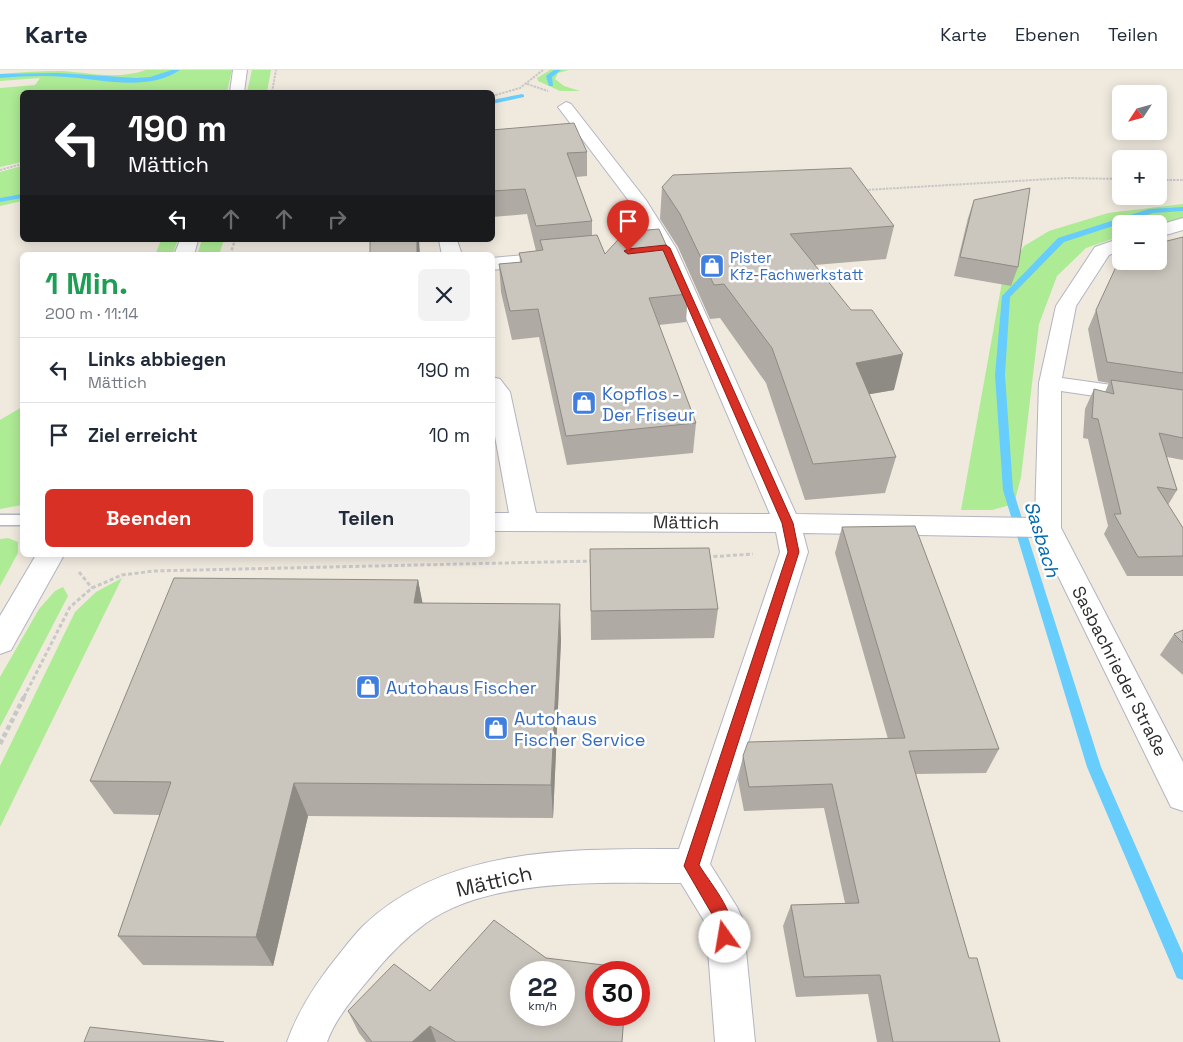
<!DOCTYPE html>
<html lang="de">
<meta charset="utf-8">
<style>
:root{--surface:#fff;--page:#f2f2f3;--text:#1f2937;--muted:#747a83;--line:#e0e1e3;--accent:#d93025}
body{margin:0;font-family:"Space Grotesk",sans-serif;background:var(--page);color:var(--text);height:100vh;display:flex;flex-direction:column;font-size:19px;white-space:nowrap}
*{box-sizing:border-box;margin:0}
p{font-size:16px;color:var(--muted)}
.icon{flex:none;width:28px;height:28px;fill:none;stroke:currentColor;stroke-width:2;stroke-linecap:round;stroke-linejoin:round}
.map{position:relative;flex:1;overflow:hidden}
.panel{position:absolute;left:20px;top:182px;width:475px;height:305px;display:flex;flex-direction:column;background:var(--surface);border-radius:8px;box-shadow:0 2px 12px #0003}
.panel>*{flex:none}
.banner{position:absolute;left:20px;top:20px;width:475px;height:152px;border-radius:8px;box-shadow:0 2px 12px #0003;background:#202124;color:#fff;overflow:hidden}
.needle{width:32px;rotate:234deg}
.buttons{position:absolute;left:1112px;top:15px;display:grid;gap:10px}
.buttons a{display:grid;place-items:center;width:55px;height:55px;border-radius:8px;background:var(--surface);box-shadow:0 2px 12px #0003;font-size:25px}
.speed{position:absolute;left:510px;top:891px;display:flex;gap:10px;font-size:25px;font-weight:700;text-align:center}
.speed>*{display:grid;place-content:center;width:65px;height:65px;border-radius:50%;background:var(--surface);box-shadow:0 2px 12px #0003;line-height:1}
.speed small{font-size:12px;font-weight:400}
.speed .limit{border:8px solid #d22;background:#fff;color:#111}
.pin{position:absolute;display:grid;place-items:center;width:42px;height:42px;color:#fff;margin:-51px -21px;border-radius:50% 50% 50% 0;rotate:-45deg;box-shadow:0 0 5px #0007}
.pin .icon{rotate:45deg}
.me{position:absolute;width:55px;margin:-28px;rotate:347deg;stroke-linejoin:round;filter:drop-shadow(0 0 4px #0008)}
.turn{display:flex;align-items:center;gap:18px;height:105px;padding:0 25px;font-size:22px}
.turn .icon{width:65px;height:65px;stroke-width:2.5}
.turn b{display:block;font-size:35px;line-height:42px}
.lanes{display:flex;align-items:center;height:48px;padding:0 25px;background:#0003;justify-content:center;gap:25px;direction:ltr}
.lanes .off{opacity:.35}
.round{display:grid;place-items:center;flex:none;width:52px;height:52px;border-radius:8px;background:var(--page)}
.headline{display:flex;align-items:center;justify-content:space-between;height:85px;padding:0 25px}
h1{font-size:30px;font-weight:700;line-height:38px;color:#1e9e55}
.action{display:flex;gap:10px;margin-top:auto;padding:10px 25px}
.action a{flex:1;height:58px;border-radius:8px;background:var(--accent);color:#fff;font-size:20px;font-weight:700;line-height:58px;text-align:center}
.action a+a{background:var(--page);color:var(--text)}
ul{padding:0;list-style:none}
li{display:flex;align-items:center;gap:15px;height:65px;padding:0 25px;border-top:1px solid var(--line)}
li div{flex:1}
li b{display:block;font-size:19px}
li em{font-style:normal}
header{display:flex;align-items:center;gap:30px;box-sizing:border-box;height:70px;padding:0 25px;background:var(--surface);border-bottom:1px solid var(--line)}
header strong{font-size:24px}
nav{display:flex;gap:28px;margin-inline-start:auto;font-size:18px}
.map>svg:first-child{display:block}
</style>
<header>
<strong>Karte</strong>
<nav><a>Karte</a><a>Ebenen</a><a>Teilen</a></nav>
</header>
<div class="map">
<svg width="1183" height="972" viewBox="0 0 1183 972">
<rect width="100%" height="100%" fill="#f0e9de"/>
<!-- green -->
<g fill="#aeeb95">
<path d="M146,0H232L227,22H22V92L0,97V18L35,15L40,8L0,11V4C21,2 41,1 62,1C91,3 118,10 146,0Z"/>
<path d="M252,0H271L267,22H247Z"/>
<path d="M550,0H569L558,3L555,9L564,16L580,21H560L538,11L537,8Z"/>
<path d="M22,96V131L0,136V102Z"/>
<path d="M1183,134V150L1159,154H1121V166L1086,178L1057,206L1039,254L1021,407L1014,434L992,440H961L1002,212L1024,176L1049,161L1108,143Z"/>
<path d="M161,170H178L172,185H155Z"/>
<path d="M202,170H224L219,185H197Z"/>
<path d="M22,337V435L0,439V350Z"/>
<path d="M8,468L18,472V483L0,516V469Z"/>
<path d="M122,508L0,757V696L75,542L96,522Z"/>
<path d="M63,517L68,526L0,657V607L39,539L55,521Z"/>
</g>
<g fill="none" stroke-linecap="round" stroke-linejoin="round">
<!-- stream -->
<g fill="#67cdfc" fill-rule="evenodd">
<path d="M172,0H180C148,22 101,9 66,7C44,5 22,6 0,8V4L58,3L136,8L150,7Z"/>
<path d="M554,0H561L552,7L553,16H549L546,6Z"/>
<path d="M522,24L524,25V27L492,34V30Z"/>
<path d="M22,124V128L0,132V128Z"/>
<path d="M1183,137V141L1153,143L1064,172L1010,227L1005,305L1013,420L1101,697L1183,884V910L1177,908L1087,697L1003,420L995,305L1002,226L1058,168L1149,139Z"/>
</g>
<defs>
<rect id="service" x="0" y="445" width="22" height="10"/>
<g id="minor">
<path d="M566,32L571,34L646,130L676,178L796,444L1035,448L1039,313L1056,236L1095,177L1121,168V180L1109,185L1076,236L1062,308L1183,325V339L1061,321V458L1183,692V741L1171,737L1039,467L803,463L808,482L710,794L737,837L743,850L755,972H715L706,854L681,813C605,813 490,807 426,853C404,869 386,888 369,909C354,927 335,949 327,972H287C299,938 318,910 341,882C348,873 355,864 363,856C447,776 571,779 679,779L780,482L776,462L492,461V443H509L492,350V307L500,309L510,322L536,443L770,444L656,178L632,135L558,37Z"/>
<path d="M1183,148V160L1159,167V155Z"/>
<path d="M439,170H457L462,185H442Z"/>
<path d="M558,182L565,184L568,188L565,192L492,200V188Z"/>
</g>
<g id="tertiary">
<path d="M233,0H247L244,22H230Z"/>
<path d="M180,170H198L194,185H174Z"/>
<path d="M36,485H64L11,580L0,584V546Z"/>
</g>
</defs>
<!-- service casing -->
<use href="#service" stroke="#b2b4c2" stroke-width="3"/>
<!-- minor casing -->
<use href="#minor" stroke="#b2b4c2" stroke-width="2"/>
<!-- tertiary casing -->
<use href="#tertiary" stroke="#b2b4c2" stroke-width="2"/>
<!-- path-far3 -->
<g stroke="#c8c8c8" stroke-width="2" stroke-dasharray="2.5 1" stroke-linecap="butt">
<path d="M527,14L548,21"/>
<path d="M272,22L276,0"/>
<path d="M492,26L520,18L543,0"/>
<path d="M0,100L22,94"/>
<path d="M1159,110H1183"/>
<path d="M865,120L1067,108L1121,109"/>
</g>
<!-- path-far2 -->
<path stroke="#c8c8c8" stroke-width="2.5" stroke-dasharray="3 2" stroke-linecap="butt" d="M230,185L235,170"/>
<!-- path-far1 -->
<g stroke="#c8c8c8" stroke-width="3" stroke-dasharray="4 2.5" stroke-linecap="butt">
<path d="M707,487L753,484"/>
<path d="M79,502L92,518"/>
<path d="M24,627L70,537L92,518L122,505L154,501L593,491"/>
</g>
<!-- path -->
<path stroke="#c8c8c8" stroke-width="4.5" stroke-dasharray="5 3" stroke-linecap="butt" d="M0,674L25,625"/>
<!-- service -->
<use href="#service" fill="#fff" fill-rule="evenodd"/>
<!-- minor -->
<use href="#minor" fill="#fff" fill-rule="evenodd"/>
<!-- tertiary -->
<use href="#tertiary" fill="#fff" fill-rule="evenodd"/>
</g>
<!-- wall -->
<g fill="#afaaa3">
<path d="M492,60L587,82V106L576,107L592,151V165L605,184L688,224L686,252L659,255L696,353L693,383L567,395L539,267L512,270L501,222L499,194L520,192L519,183L536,181L527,144L492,147Z"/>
<path d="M662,117L894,156L886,189L815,195L894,320L869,324L896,387L885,423L805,430L766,313L720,248L710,249L678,177L660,149Z"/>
<path d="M974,130L1018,197L1011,216L954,206L968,148Z"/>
<path d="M1183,167V390L1167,387L1177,420L1168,435L1183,458V506H1127L1104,464L1108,456L1088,369L1083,368L1085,339L1094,319L1105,322L1109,313L1098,311L1088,259L1096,240Z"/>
<path d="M842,457L999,679L986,703L916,704L969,888L1000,972H877L868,924L796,927L783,856L791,835L845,833L824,738L744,741L738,710L743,686L888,669L835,483Z"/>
<path d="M590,479L718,539L714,568L591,570Z"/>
<path d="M418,510L422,533L561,570L553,748L308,746L273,896L143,895L118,866L160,745L114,744L90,711Z"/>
<path d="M1183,560V605L1160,585L1174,564Z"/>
<path d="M430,921L624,945L622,972H366L359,963L348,941Z"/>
</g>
<!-- shaded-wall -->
<g fill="#8e8b84">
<path d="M417,170H419L420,185H417Z"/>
<path d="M903,284L894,320L848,328L856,293Z"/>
<path d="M418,510L425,545L414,533Z"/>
<path d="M560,534L561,570L553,748L551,715Z"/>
<path d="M294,713L308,746L273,896L256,867Z"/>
<path d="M430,956L436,972H412Z"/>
</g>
<!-- building -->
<g fill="#cbc6bd" stroke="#8e8b84" fill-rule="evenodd">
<path d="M574,53L587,82L567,83L592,151L536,156L525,119L492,121V60Z"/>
<path d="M851,98L894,156L790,164L851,240H872L903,284L856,293L896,387L813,394L772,278L724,214L714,215L680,144L662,117L673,105Z"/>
<path d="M1030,118L1018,197L960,187L974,130Z"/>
<path d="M659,159L688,224L649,228L696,353L566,366L538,239L510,241L499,194L522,192L519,183L543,180L540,170L597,165L605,184L625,162Z"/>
<path d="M1183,167V303L1107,292L1096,240L1121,186V191H1159V173Z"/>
<rect x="370" y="170" width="47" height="15"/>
<path d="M1111,310L1183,320V368L1159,363L1177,420L1157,417L1183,458V486L1138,487L1114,444H1121L1098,349L1092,348L1094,319L1114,324Z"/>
<path d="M915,456L999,679L909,681L969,888H977L1000,972H893L880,905L804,907L791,835L859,833L832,714L749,717L743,686L748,672L905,668L842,457Z"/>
<path d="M709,478L718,539L591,541L590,479Z"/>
<path d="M174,508L418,510L414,533L560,534L551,715L294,713L256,867L118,866L171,712L90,711Z"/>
<path d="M1183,560V573L1174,564Z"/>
<path d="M494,850L546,888L628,898V902H596V945H624L622,972H456L430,956L412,972H372L348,941L394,894L430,921ZM521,902H564V945H521Z"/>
<path d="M90,957L224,972H84Z"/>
</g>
<!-- route -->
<path fill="#d93025" stroke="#8d1f18" d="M666,175L670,178L793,453L799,482L699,795C712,816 741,848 731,873L725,875L720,873L716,851L684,796L788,482L782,453L663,180L628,184L624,181L628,179Z"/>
<!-- icons -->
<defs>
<symbol id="shop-square" viewBox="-11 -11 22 22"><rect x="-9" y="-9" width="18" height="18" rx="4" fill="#3f7fe0" stroke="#fff"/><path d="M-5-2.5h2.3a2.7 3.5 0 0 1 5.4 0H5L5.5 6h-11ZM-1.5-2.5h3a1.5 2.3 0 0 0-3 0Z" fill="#fff"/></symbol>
</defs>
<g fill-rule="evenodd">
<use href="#shop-square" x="698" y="182" width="28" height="28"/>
<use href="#shop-square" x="570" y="319" width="28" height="28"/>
<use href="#shop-square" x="354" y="603" width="28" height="28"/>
<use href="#shop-square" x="482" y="644" width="28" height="28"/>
</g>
<g text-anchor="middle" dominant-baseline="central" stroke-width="5" stroke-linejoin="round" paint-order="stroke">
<!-- far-shop labels -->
<g font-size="15" fill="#366cbe" stroke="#fff" text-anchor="start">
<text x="730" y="187">Pister<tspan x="730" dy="17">Kfz-Fachwerkstatt</tspan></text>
</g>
<!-- shop labels -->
<g font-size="18" fill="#366cbe" stroke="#fff" text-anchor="start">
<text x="602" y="323">Kopflos -<tspan x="602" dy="21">Der Friseur</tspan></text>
<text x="386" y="617">Autohaus Fischer</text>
<text x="514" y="648">Autohaus<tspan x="514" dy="21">Fischer Service</tspan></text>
</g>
<!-- street labels -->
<g font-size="18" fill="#2d2d2d" stroke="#fff">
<text transform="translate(686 452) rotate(1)">Mättich</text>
<text transform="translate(1120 601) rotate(63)">Sasbachrieder Straße</text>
</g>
<!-- water labels -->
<g font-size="19" font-style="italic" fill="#0069ad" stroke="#fff">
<text transform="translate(1042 469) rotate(73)">Sasbach</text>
</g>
<!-- near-street labels -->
<g font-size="21" fill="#2d2d2d" stroke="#fff">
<text transform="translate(494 811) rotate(-13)">Mättich</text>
</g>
</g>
</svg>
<div class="buttons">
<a><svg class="needle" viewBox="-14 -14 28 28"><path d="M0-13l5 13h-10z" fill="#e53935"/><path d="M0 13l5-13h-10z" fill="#747a83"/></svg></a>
<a>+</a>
<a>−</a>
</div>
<div class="speed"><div>22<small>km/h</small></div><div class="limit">30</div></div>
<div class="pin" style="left:628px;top:181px;background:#d93025"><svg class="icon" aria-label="arrive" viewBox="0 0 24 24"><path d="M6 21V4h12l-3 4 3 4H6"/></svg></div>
<svg class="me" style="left:725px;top:867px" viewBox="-20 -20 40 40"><circle r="19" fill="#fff"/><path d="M0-13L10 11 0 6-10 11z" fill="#d93025"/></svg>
<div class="banner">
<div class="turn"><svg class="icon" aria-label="left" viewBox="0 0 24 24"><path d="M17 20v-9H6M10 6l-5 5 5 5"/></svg><div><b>190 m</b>Mättich</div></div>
<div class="lanes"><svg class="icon" aria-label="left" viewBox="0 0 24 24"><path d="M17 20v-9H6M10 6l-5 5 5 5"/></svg><svg class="icon off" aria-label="ahead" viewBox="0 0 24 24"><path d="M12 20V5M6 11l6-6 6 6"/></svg><svg class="icon off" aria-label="ahead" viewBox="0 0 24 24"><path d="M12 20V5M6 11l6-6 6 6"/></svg><svg class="icon off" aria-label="right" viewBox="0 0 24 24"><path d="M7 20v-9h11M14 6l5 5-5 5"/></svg></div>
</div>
<section class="panel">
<div class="headline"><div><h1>1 Min.</h1><p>200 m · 11:14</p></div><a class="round"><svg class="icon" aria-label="close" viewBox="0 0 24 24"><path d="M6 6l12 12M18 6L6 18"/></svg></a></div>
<ul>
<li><svg class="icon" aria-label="left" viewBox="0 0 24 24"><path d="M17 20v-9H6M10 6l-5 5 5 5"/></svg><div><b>Links abbiegen</b><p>Mättich</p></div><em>190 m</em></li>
<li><svg class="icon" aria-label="arrive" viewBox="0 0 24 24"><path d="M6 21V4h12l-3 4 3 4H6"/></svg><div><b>Ziel erreicht</b></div><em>10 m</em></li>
</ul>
<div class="action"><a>Beenden</a><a>Teilen</a></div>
</section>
</div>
